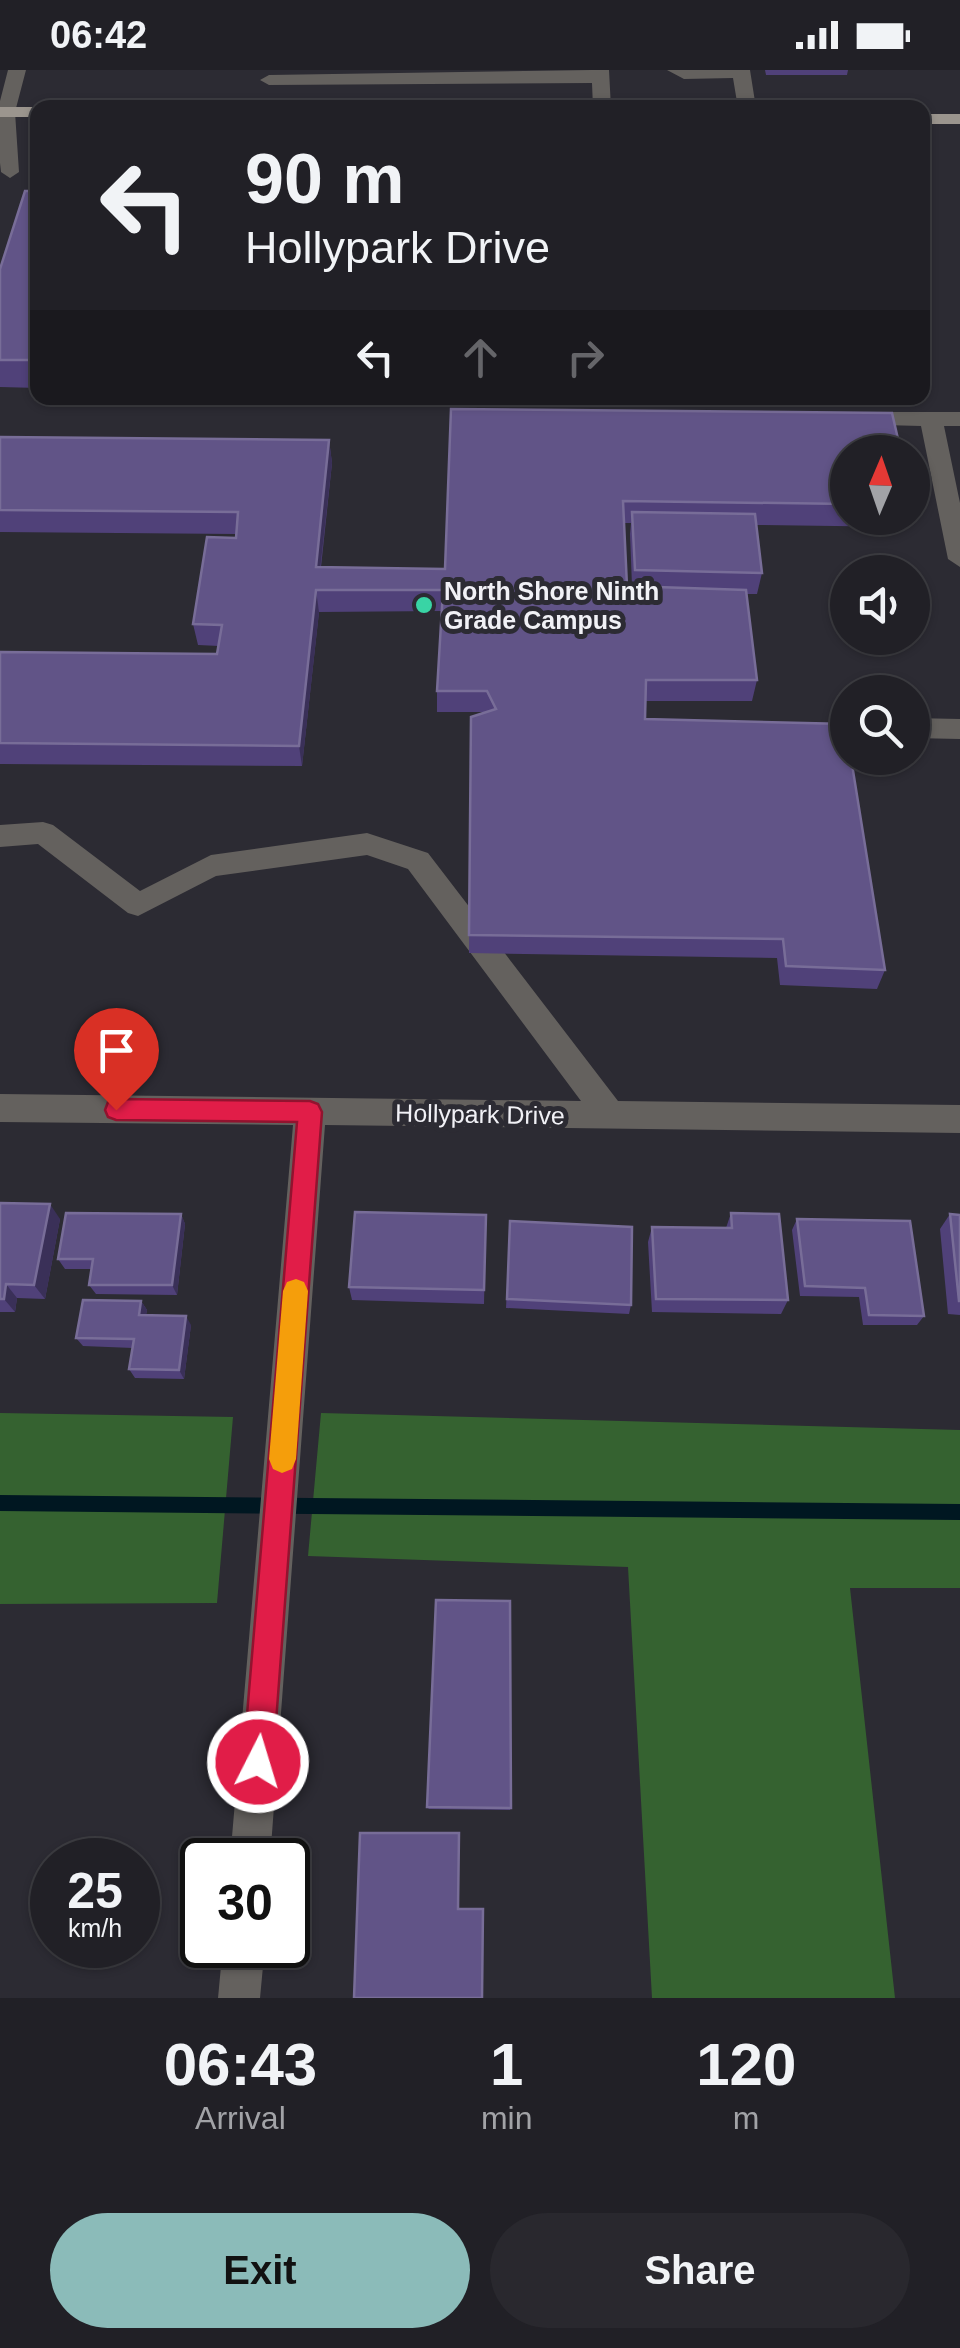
<!DOCTYPE html>
<style>
:root{--surface:#212026;--page:#29282e;--text:#f1f3f6;--muted:#a2a3a7;--line:#3e3e43;--accent:#8bbbb9}
body{margin:0;font-family:Helvetica,sans-serif;background:var(--page);color:var(--text);height:100vh;display:flex;flex-direction:column;font-size:38px;white-space:nowrap}
*{box-sizing:border-box;margin:0}
p{font-size:32px;color:var(--muted)}
.icon{flex:none;width:55px;height:55px;fill:none;stroke:currentColor;stroke-width:2;stroke-linecap:round;stroke-linejoin:round}
.map{position:relative;height:1928px;overflow:hidden}
.panel{display:flex;flex-direction:column;background:var(--surface);flex:1}
.panel>*{flex:none}
.hud{position:absolute;left:30px;top:30px;width:900px;height:305px;border-radius:20px;box-shadow:0 2px 8px #0004,0 0 0 2px var(--line);background:#212026;color:var(--text);overflow:hidden}
.needle{width:65px;rotate:2deg}
.fabs{position:absolute;left:830px;top:365px;display:grid;gap:20px}
.fabs a{display:grid;place-items:center;width:100px;height:100px;border-radius:50%;background:var(--surface);box-shadow:0 2px 8px #0004,0 0 0 2px var(--line);font-size:50px}
.speed{position:absolute;left:30px;top:1768px;display:flex;gap:20px;font-size:50px;font-weight:700;text-align:center}
.speed>*{display:grid;place-content:center;width:130px;height:130px;border-radius:50%;background:var(--surface);box-shadow:0 2px 8px #0004,0 0 0 2px var(--line);line-height:1}
.speed small{font-size:25px;font-weight:400}
.speed .limit{border:5px solid #111;border-radius:15px;background:#fff;color:#111}
.pin{position:absolute;display:grid;place-items:center;width:85px;height:85px;color:#fff;margin:-102px -42px;border-radius:50% 50% 50% 0;rotate:-45deg;box-shadow:0 0 10px #0007}
.pin .icon{rotate:45deg}
.me{position:absolute;width:110px;margin:-55px;rotate:5deg;stroke-linejoin:round;filter:drop-shadow(0 0 8px #0008)}
.turn{display:flex;align-items:center;gap:35px;height:210px;padding:0 50px;font-size:45px}
.turn .icon{width:130px;height:130px;stroke-width:2.5}
.turn b{display:block;font-size:70px;line-height:85px}
.lanes{display:flex;align-items:center;height:95px;padding:0 50px;background:#0003;justify-content:center;gap:50px;direction:ltr}
.lanes .off{opacity:.35}
.eta{display:flex;justify-content:space-evenly;align-items:center;height:170px;text-align:center}
.eta b{font-size:60px;font-weight:700;line-height:70px}
.button{display:flex;gap:20px;margin-top:auto;padding:20px 50px}
.button a{flex:1;height:115px;border-radius:60px;background:var(--accent);color:#111;font-size:40px;font-weight:700;line-height:115px;text-align:center}
.button a+a{background:var(--page);color:var(--text)}
.status{display:flex;justify-content:space-between;align-items:center;height:70px;padding:0 50px;background:var(--surface);direction:ltr}
.status svg{height:28px;fill:currentColor}
.map>svg:first-child{display:block}
</style>
<div class="status"><b>06:42</b><svg viewBox="0 0 49 12"><path d="M0 12V9h3v3zM5 12V6h3v6zM10 12V3h3v9zM15 12V0h3v12zM26 1h20v11H26zM47 4h2v5h-2z"/></svg></div>
<div class="map">
<svg width="960" height="1928" viewBox="0 0 960 1928">
<rect width="100%" height="100%" fill="#2c2b33"/>
<!-- green -->
<g fill="#356230">
<path d="M0,1343L233,1347L217,1533L0,1534Z"/>
<path d="M321,1343L960,1360V1518H850L895,1928H652L628,1497L308,1486Z"/>
</g>
<g fill="none" stroke-linecap="round" stroke-linejoin="round">
<!-- stream -->
<path fill="#001721" fill-rule="evenodd" d="M0,1425L960,1434V1450L0,1441Z"/>
<!-- minor -->
<g fill="#64615e" fill-rule="evenodd">
<path d="M8,0H26L15,42L19,102L10,108L1,102L0,93V31Z"/>
<path d="M591,0H609L611,38H593L592,13L269,15L260,10L269,5Z"/>
<path d="M667,0H750L756,38H738L733,8L684,9Z"/>
<path d="M853,342H960V356H944L960,433V497L948,489L921,356L845,354L842,349Z"/>
<path d="M912,648L960,649V669L912,668Z"/>
<path d="M43,752L53,755L140,821L211,785L367,763L428,783L618,1031L960,1035V1063L325,1055L270,1790H230L293,1055L0,1052V1024L581,1031L408,799L367,785L216,806L138,846L128,843L38,774L0,777V755Z"/>
<path d="M223,1875H265L260,1928H218Z"/>
</g>
<!-- major -->
<g fill="#9b958e" fill-rule="evenodd">
<path d="M0,37H38L42,38H38V47H0Z"/>
<rect x="922" y="44" width="38" height="10"/>
</g>
</g>
<!-- wall -->
<g fill="#504179" fill-rule="evenodd">
<path d="M765,0H848L847,5H766Z"/>
<path d="M38,121V318L0,317V199Z"/>
<path d="M662,328H722L721,329Z"/>
<path d="M451,339L848,382V448H910L907,457L756,455L762,503L757,524H747L757,610L752,631H646L645,649L885,900L877,919L780,915L777,888L469,883L471,647L487,642H437V621L442,541L319,542L302,696L0,694V582L217,584L219,576L198,575L193,554L236,468V464L0,462V367L329,370L332,393L321,497L445,499ZM624,453H631L630,464L632,516H627Z"/>
<path d="M0,1133L60,1149L45,1229L17,1228L15,1242H0Z"/>
<path d="M731,1143L788,1230L781,1244L652,1242L648,1172L652,1157L726,1158Z"/>
<path d="M181,1144L185,1154L177,1225L96,1224L89,1215L92,1199H65L58,1189Z"/>
<path d="M950,1144L960,1145V1245L948,1244L940,1159Z"/>
<path d="M486,1145L484,1234L352,1230L349,1217Z"/>
<path d="M797,1149L924,1246L917,1255H863L859,1227L800,1226L792,1160Z"/>
<path d="M510,1151L631,1235L629,1244L506,1238Z"/>
<path d="M141,1231L147,1240L146,1245L191,1255L184,1309L135,1308L129,1299L133,1278L83,1276L76,1268Z"/>
<path d="M427,1737L511,1738L510,1740L429,1739Z"/>
</g>
<!-- shaded-wall -->
<g fill="#3a3058">
<path d="M329,370L332,393L318,518L316,497Z"/>
<path d="M316,520L319,542L302,696L299,676Z"/>
<path d="M50,1134L60,1149L45,1229L34,1215Z"/>
<path d="M181,1144L185,1154L177,1225L172,1215Z"/>
<path d="M6,1214L17,1228L15,1242L4,1229Z"/>
<path d="M141,1231L147,1240L144,1254L139,1245Z"/>
<path d="M186,1246L191,1255L184,1309L179,1300Z"/>
</g>
<!-- building -->
<g fill="#615487" stroke="#786d98" stroke-width="2.5">
<path d="M25,121H38V290H0V199Z"/>
<path d="M451,339L892,343L901,382H848V434L623,431L627,516L746,520L757,610H646L645,649L846,654L848,688H851L885,900L786,896L783,869L469,865L471,647L496,639L487,621H437L443,520H316L299,676L0,673V582L217,584L222,555L193,554L207,467L236,468L238,442L0,440V367L329,370L316,497L445,499Z"/>
<path d="M632,442L755,444L762,503L635,500Z"/>
<path d="M0,1133L50,1134L34,1215L6,1214L4,1229H0Z"/>
<path d="M355,1142L486,1145L484,1220L349,1217Z"/>
<path d="M66,1143L181,1144L172,1215H89L93,1189H58Z"/>
<path d="M731,1143L779,1144L788,1230L656,1229L652,1157L732,1158Z"/>
<path d="M950,1144L960,1145V1231H959Z"/>
<path d="M797,1149L910,1151L924,1246L869,1245L865,1218L805,1216Z"/>
<path d="M510,1151L632,1157L631,1235L507,1229Z"/>
<path d="M83,1230L141,1231L139,1245L186,1246L179,1300L129,1299L134,1269L76,1268Z"/>
<path d="M436,1530L510,1531L511,1738L427,1737Z"/>
<path d="M360,1763H459L458,1839H483L482,1928H354Z"/>
</g>
<!-- route -->
<path fill="#e11d48" stroke="#92132f" stroke-width="2.5" d="M116,1029L310,1031L318,1034L322,1042L273,1692L269,1703L258,1707L247,1703L243,1692L297,1052L116,1050L108,1047L105,1040L108,1032Z"/>
<!-- slow -->
<path fill="#f59e0b" d="M296,1209L304,1212L308,1221L296,1389L292,1399L282,1403L273,1399L269,1389L283,1221L287,1212Z"/>
<!-- markers -->
<circle fill="#39d4a5" stroke="#2c2b33" stroke-width="4" cx="424" cy="535" r="10"/>
<g text-anchor="middle" dominant-baseline="central" stroke-width="10" stroke-linejoin="round" paint-order="stroke">
<!-- poi labels -->
<g font-size="25" font-weight="bold" fill="#f1f1f6" stroke="#2c2b33" text-anchor="start">
<text x="444" y="521">North Shore Ninth<tspan x="444" dy="29">Grade Campus</tspan></text>
</g>
<!-- street labels -->
<g font-size="25" fill="#f1f1f6" stroke="#2c2b33">
<text transform="translate(480 1044) rotate(1)">Hollypark Drive</text>
</g>
</g>
</svg>
<div class="fabs">
<a><svg class="needle" viewBox="-14 -14 28 28"><path d="M0-13l5 13h-10z" fill="#e53935"/><path d="M0 13l5-13h-10z" fill="#a2a3a7"/></svg></a>
<a><svg class="icon" aria-label="sound" viewBox="0 0 24 24"><path d="M4 9h4l5-4v14l-5-4H4zM17 9q2 3 0 6"/></svg></a>
<a><svg class="icon" aria-label="search" viewBox="0 0 24 24"><circle cx="10" cy="10" r="6"/><path d="M15 15l6 6"/></svg></a>
</div>
<div class="speed"><div>25<small>km/h</small></div><div class="limit">30</div></div>
<div class="pin" style="left:116px;top:1040px;background:#d93025"><svg class="icon" aria-label="arrive" viewBox="0 0 24 24"><path d="M6 21V4h12l-3 4 3 4H6"/></svg></div>
<svg class="me" style="left:258px;top:1692px" viewBox="-20 -20 40 40"><circle r="17" fill="#e11d48" stroke="#fff" stroke-width="3"/><path d="M0-11L8 9 0 5-8 9z" fill="#fff"/></svg>
<div class="hud">
<div class="turn"><svg class="icon" aria-label="left" viewBox="0 0 24 24"><path d="M17 20v-9H6M10 6l-5 5 5 5"/></svg><div><b>90 m</b>Hollypark Drive</div></div>
<div class="lanes"><svg class="icon" aria-label="left" viewBox="0 0 24 24"><path d="M17 20v-9H6M10 6l-5 5 5 5"/></svg><svg class="icon off" aria-label="ahead" viewBox="0 0 24 24"><path d="M12 20V5M6 11l6-6 6 6"/></svg><svg class="icon off" aria-label="right" viewBox="0 0 24 24"><path d="M7 20v-9h11M14 6l5 5-5 5"/></svg></div>
</div>
</div>
<section class="panel">
<div class="eta">
<div><b>06:43</b><p>Arrival</p></div>
<div><b>1</b><p>min</p></div>
<div><b>120</b><p>m</p></div>
</div>
<div class="button"><a>Exit</a><a>Share</a></div>
</section>
